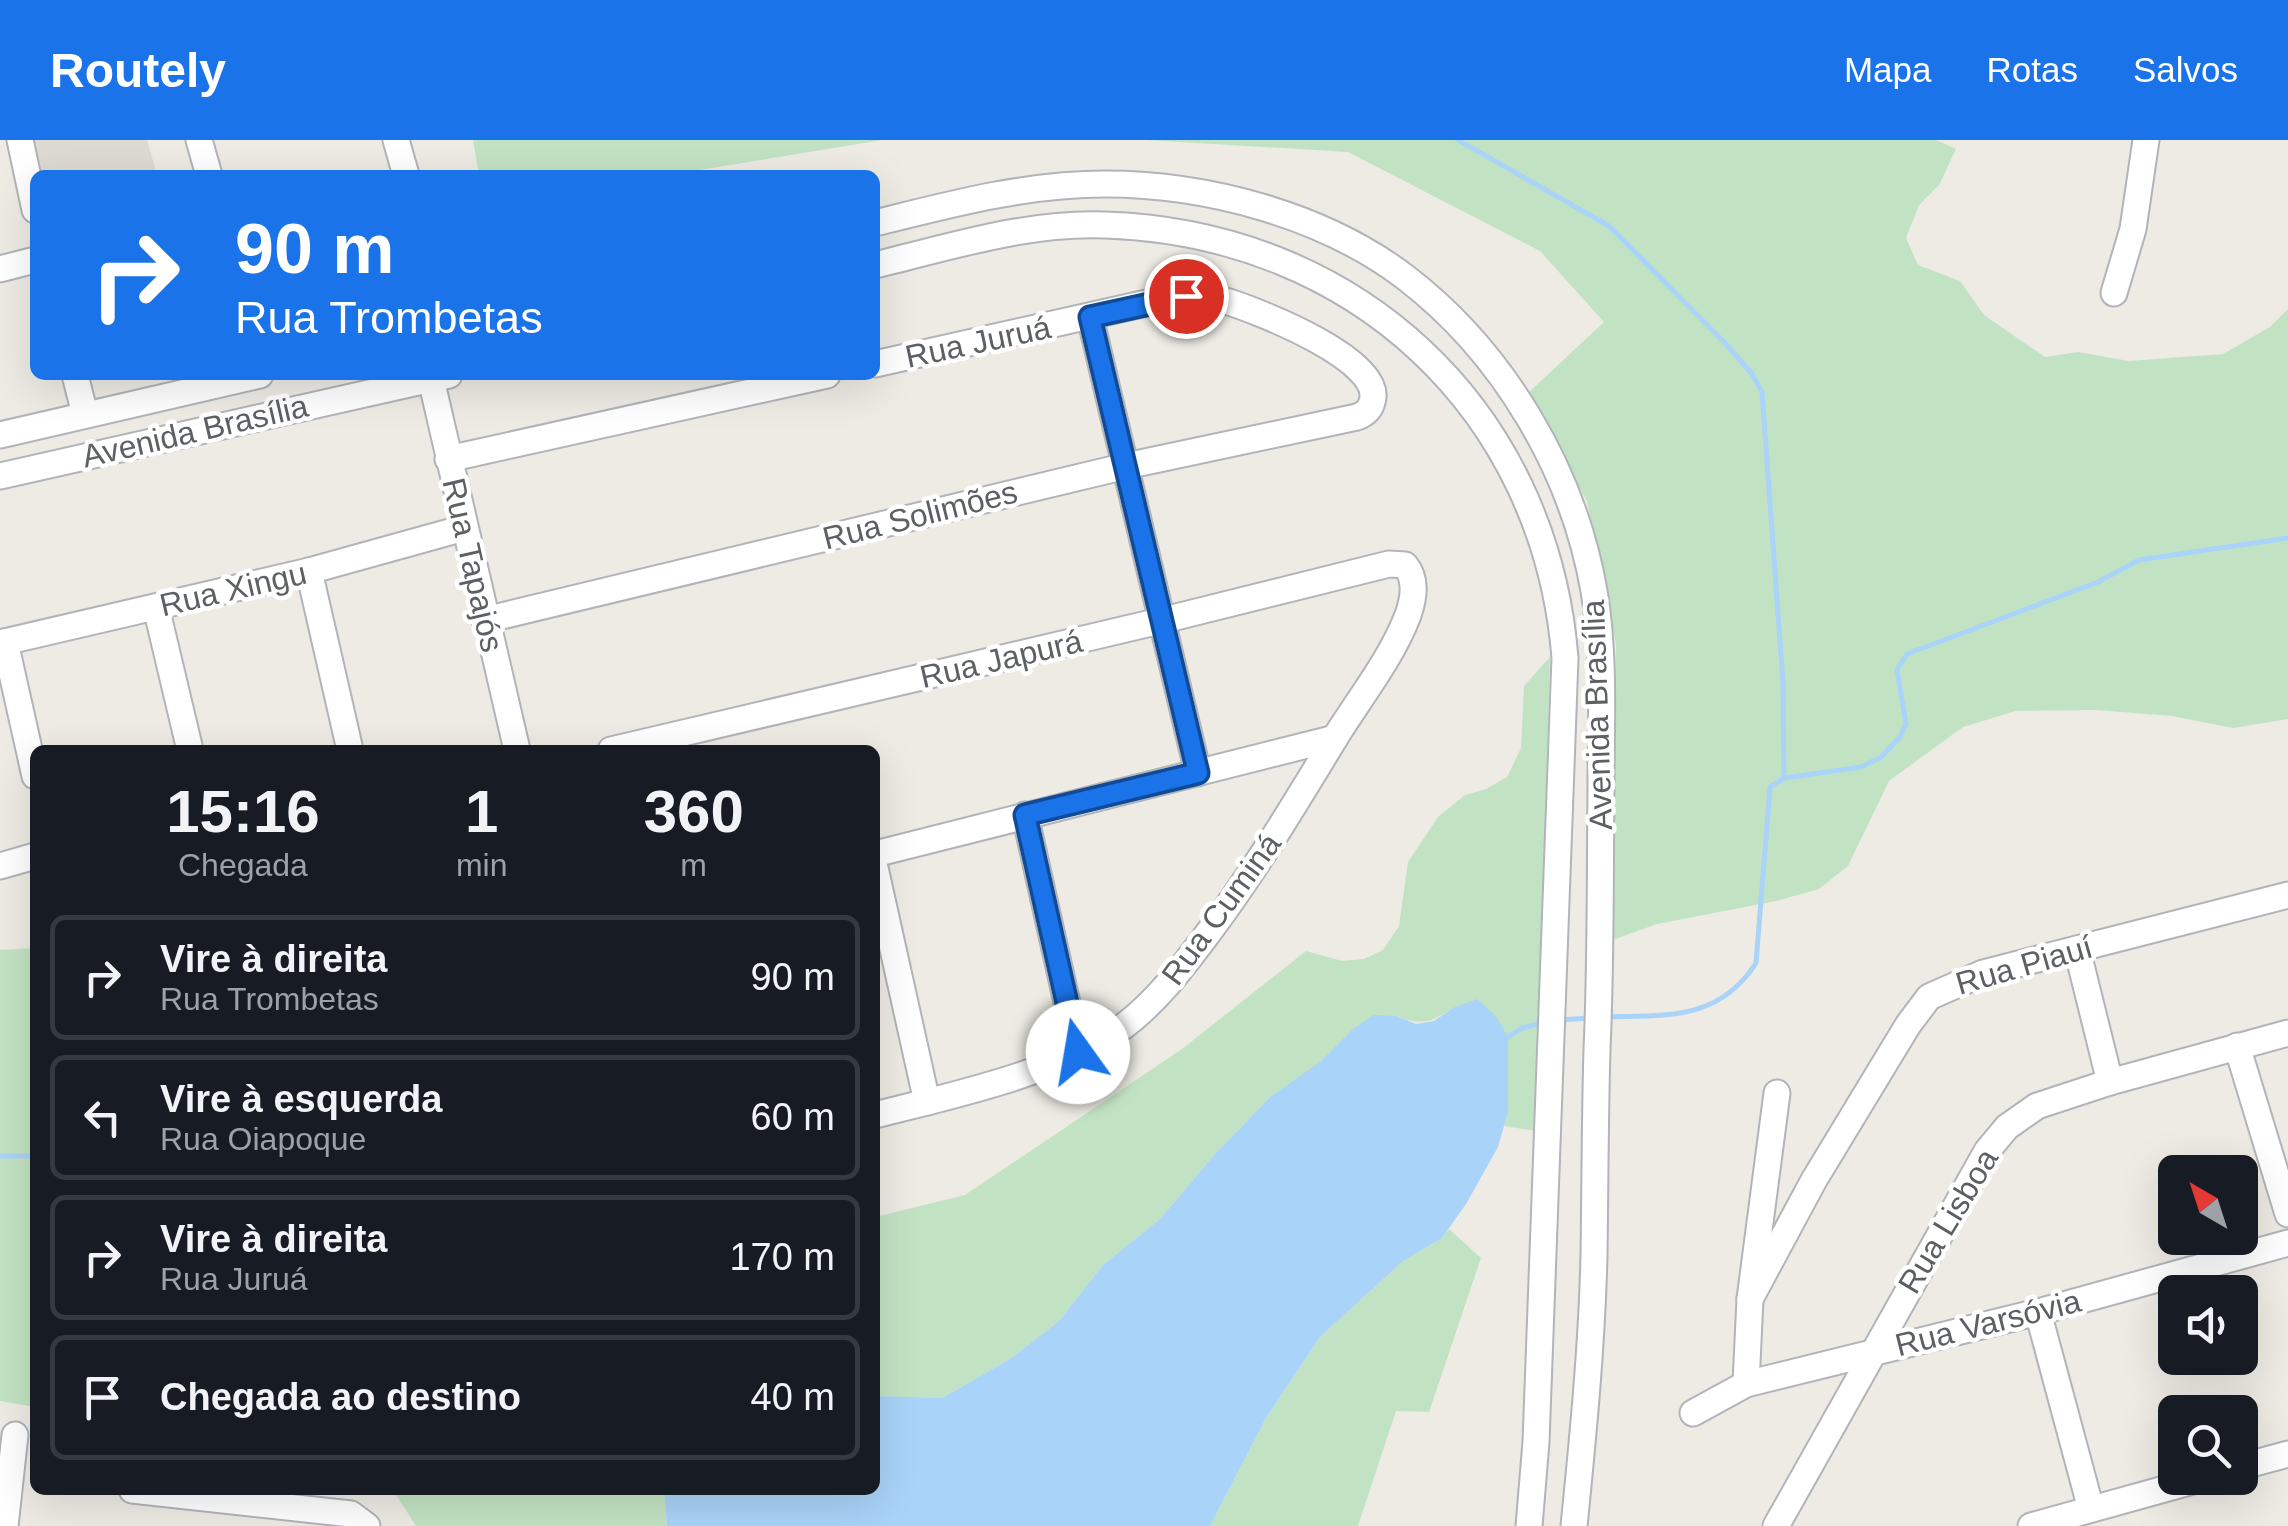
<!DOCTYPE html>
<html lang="pt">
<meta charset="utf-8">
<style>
:root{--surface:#171b24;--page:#242831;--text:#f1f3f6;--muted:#9ea1a6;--line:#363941;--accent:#1a73e8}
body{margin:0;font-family:Helvetica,sans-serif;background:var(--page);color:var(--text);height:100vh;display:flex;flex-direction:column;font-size:38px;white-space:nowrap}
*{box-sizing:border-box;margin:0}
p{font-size:32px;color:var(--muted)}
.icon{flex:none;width:55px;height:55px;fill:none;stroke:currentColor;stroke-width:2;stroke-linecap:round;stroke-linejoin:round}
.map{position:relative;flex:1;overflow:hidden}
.details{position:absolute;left:30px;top:605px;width:850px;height:750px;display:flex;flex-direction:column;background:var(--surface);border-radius:15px;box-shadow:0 10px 40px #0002}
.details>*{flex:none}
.guide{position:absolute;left:30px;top:30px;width:850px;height:210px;border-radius:15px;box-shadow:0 10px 40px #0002;background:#1a73e8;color:#fff;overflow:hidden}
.needle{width:65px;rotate:321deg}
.controls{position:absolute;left:2158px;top:1015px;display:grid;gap:20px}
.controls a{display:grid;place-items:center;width:100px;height:100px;border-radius:15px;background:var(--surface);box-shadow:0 10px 40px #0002;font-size:50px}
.pin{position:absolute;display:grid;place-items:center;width:85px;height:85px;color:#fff;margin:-42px;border:5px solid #fff;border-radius:50%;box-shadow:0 2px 10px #0007}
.me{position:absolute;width:110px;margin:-55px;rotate:347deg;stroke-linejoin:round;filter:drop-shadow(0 0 8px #0008)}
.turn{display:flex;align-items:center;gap:35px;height:210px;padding:0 40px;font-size:45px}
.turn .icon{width:130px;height:130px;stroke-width:2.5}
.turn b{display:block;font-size:70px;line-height:85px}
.eta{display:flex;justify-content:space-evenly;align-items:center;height:170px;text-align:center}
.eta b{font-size:60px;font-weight:700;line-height:70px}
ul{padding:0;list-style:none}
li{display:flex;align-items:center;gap:30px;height:125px;margin:0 20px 15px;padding:0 20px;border:5px solid var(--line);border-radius:15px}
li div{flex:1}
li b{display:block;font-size:38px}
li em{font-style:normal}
header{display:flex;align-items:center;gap:60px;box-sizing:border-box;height:140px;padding:0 50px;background:var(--accent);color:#fff}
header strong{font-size:48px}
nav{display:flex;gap:55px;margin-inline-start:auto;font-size:35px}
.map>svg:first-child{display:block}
</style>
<header>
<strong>Routely</strong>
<nav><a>Mapa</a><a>Rotas</a><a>Salvos</a></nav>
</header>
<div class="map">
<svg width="2288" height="1386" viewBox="0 0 2288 1386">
<rect width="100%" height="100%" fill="#edebe4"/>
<!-- education -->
<path fill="#dddad2" d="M30,0H147L157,35H39Z"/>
<!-- green -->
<g fill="#c2e3c3">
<path d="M473,0H882L669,35H479Z"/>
<path d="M1146,0H1936L1956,9L1939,45L1919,65L1906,98L1918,125L1960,141L1984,175L2045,217L2078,212L2129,221L2223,214L2270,187L2288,169V579L2233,588L2172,576L2097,570L2016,571L1963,587L1889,641L1848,726L1819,749L1776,761L1657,784L1610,801L1616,504L1587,361L1527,254L1604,182L1540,111L1348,12Z"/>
<path d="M1550,517L1536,991L1504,986L1508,972V897L1453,868C1432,882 1421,886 1397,876L1270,957L1214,1015L1160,1079L1103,1125L1059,1181L1010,1219L942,1258L875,1256V1077L965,1055L1182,909L1306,811L1342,821L1364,819L1383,810L1399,786L1408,722L1438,677L1465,655L1486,649L1507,637L1521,608L1524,546Z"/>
<path d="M35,808V1267L0,1261V810Z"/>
<path d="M1449,1089L1481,1118L1429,1272L1396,1271L1358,1386H1210L1266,1278L1320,1197L1402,1122L1442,1098Z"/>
<path d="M393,1350H664L667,1386H416Z"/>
</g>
<!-- water -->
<path fill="#a9d3f8" d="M1477,859L1496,876L1508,897V972L1498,1007L1466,1064L1442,1098L1402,1122L1320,1197L1266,1278L1210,1386H667L664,1350H875V1256L942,1258L1010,1219L1059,1181L1103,1125L1160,1079L1214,1015L1270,957L1320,922L1354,888L1374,875L1397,876L1416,884L1434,881L1453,868Z"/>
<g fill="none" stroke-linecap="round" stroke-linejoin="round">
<!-- stream -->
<g stroke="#a9d3f8" stroke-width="5">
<path d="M1458,0L1609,86L1725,203L1752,234L1762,252L1783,543L1784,638"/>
<path d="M1605,877C1666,875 1719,881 1756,823L1770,647L1784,638L1861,627L1881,617L1900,597L1906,584L1897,530L1907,514L2098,442L2139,420L2288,398"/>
<path d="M1560,880L1589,878"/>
<path d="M1505,899L1522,888L1545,882"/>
<path d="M0,1016H35"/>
</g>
<defs>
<g id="minor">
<path d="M20,0L35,70"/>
<path d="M199,0L209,35"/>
<path d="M396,0L406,35"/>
<path d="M875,83C951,64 1026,44 1105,44C1207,44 1323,75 1405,137C1503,212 1573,330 1594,451C1605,515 1601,582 1601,647C1600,735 1601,822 1597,909C1595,978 1595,1047 1594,1115C1592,1205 1583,1296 1574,1386"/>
<path d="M875,125C950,107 1027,82 1105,85C1355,93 1545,269 1565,518L1536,1302L1529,1386"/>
<path d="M0,129L35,120"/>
<path d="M2114,153L2133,89L2146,0"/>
<path d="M1090,177L1198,633"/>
<path d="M75,235L85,274"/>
<path d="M434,235L431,239L517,610"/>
<path d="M0,295L260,235"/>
<path d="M448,319L827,235"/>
<path d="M0,336L449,235"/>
<path d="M309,431L350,610"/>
<path d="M156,467L190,610"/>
<path d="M485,480L1126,326L1357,277C1365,274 1370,270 1372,262C1386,221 1260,172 1229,162C1206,155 1184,157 1160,160L875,224"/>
<path d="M5,502L35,636"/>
<path d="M0,503L309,431L464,388"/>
<path d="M611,610L1164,480L1389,424L1405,425C1417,439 1414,458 1408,475C1392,517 1362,555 1338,593C1296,662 1255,731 1206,796C1181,829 1157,861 1124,886C1062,932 950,956 875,975"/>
<path d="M1025,675L1078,912"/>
<path d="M875,714L1335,598"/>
<path d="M0,726L35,716"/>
<path d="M875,728L927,962"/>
<path d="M2077,809L2110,942"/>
<path d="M2237,906L2288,1074"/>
<path d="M1750,1159L1814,1040L1908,885L1929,857L1983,833L2288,755"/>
<path d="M2038,1172L2091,1369"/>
<path d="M1746,1244L1750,1159L1777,953"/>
<path d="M1693,1273L1746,1244L2038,1172L2288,1103"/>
<path d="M2240,1327L2288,1314"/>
<path d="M132,1350L351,1374L367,1386"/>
<path d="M5,1386L15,1295"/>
<path d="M1776,1386L1987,1011L2007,987L2037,966L2110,942L2288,893"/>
<path d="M2031,1386L2204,1338"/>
</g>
</defs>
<!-- minor casing -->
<use href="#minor" stroke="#b1b4b8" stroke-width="29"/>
<!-- minor -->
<use href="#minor" stroke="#fff" stroke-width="25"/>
</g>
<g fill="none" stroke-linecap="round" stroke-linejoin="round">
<defs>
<path id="route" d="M1078,912L1025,675L1198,633L1090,177L1186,156"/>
</defs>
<!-- route casing -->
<use href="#route" stroke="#114b97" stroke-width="25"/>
<!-- route -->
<use href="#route" stroke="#1a73e8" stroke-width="18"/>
</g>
<g text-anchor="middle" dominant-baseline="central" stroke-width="9" stroke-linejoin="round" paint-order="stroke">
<!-- street labels -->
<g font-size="32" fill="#5c5f63" stroke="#fff">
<text transform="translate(978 202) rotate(-12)">Rua Juruá</text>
<text transform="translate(195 291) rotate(-13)">Avenida Brasília</text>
<text transform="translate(920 375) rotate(-14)">Rua Solimões</text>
<text transform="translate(473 425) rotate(77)">Rua Tapajós</text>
<text transform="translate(233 449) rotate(-13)">Rua Xingu</text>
<text transform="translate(1001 519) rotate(-13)">Rua Japurá</text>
<text transform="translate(1597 575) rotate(-92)">Avenida Brasília</text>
<text transform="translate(1221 769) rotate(-54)">Rua Cuminá</text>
<text transform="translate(2024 825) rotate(-16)">Rua Piauí</text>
<text transform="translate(1948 1081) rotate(-59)">Rua Lisboa</text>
<text transform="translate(1988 1183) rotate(-14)">Rua Varsóvia</text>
</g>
</g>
</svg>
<div class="controls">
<a><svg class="needle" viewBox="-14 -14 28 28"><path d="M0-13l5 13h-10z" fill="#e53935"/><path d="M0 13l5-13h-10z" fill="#9ea1a6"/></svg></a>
<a><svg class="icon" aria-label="sound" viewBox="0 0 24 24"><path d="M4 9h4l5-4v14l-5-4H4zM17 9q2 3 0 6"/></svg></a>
<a><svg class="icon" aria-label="search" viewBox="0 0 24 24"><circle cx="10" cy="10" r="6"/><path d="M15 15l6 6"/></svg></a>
</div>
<div class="pin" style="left:1186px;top:156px;background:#d93025"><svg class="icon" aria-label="arrive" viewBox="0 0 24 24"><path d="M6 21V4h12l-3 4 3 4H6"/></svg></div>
<svg class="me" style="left:1078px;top:912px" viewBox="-20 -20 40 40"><circle r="19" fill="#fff"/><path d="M0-13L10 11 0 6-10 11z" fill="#1a73e8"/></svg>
<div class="guide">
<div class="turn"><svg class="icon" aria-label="right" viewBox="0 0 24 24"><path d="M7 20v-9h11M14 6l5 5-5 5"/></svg><div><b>90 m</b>Rua Trombetas</div></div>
</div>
<section class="details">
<div class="eta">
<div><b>15:16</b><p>Chegada</p></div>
<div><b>1</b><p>min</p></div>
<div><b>360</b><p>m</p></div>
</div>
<ul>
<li><svg class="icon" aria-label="right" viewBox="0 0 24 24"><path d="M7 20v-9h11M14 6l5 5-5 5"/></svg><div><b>Vire à direita</b><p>Rua Trombetas</p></div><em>90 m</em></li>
<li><svg class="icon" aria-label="left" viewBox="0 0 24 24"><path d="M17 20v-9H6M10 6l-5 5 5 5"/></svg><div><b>Vire à esquerda</b><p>Rua Oiapoque</p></div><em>60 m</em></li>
<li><svg class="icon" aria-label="right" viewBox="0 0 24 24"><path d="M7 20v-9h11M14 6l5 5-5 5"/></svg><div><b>Vire à direita</b><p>Rua Juruá</p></div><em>170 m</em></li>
<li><svg class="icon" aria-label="arrive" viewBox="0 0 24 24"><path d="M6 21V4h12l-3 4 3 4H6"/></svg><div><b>Chegada ao destino</b></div><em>40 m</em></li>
</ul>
</section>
</div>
